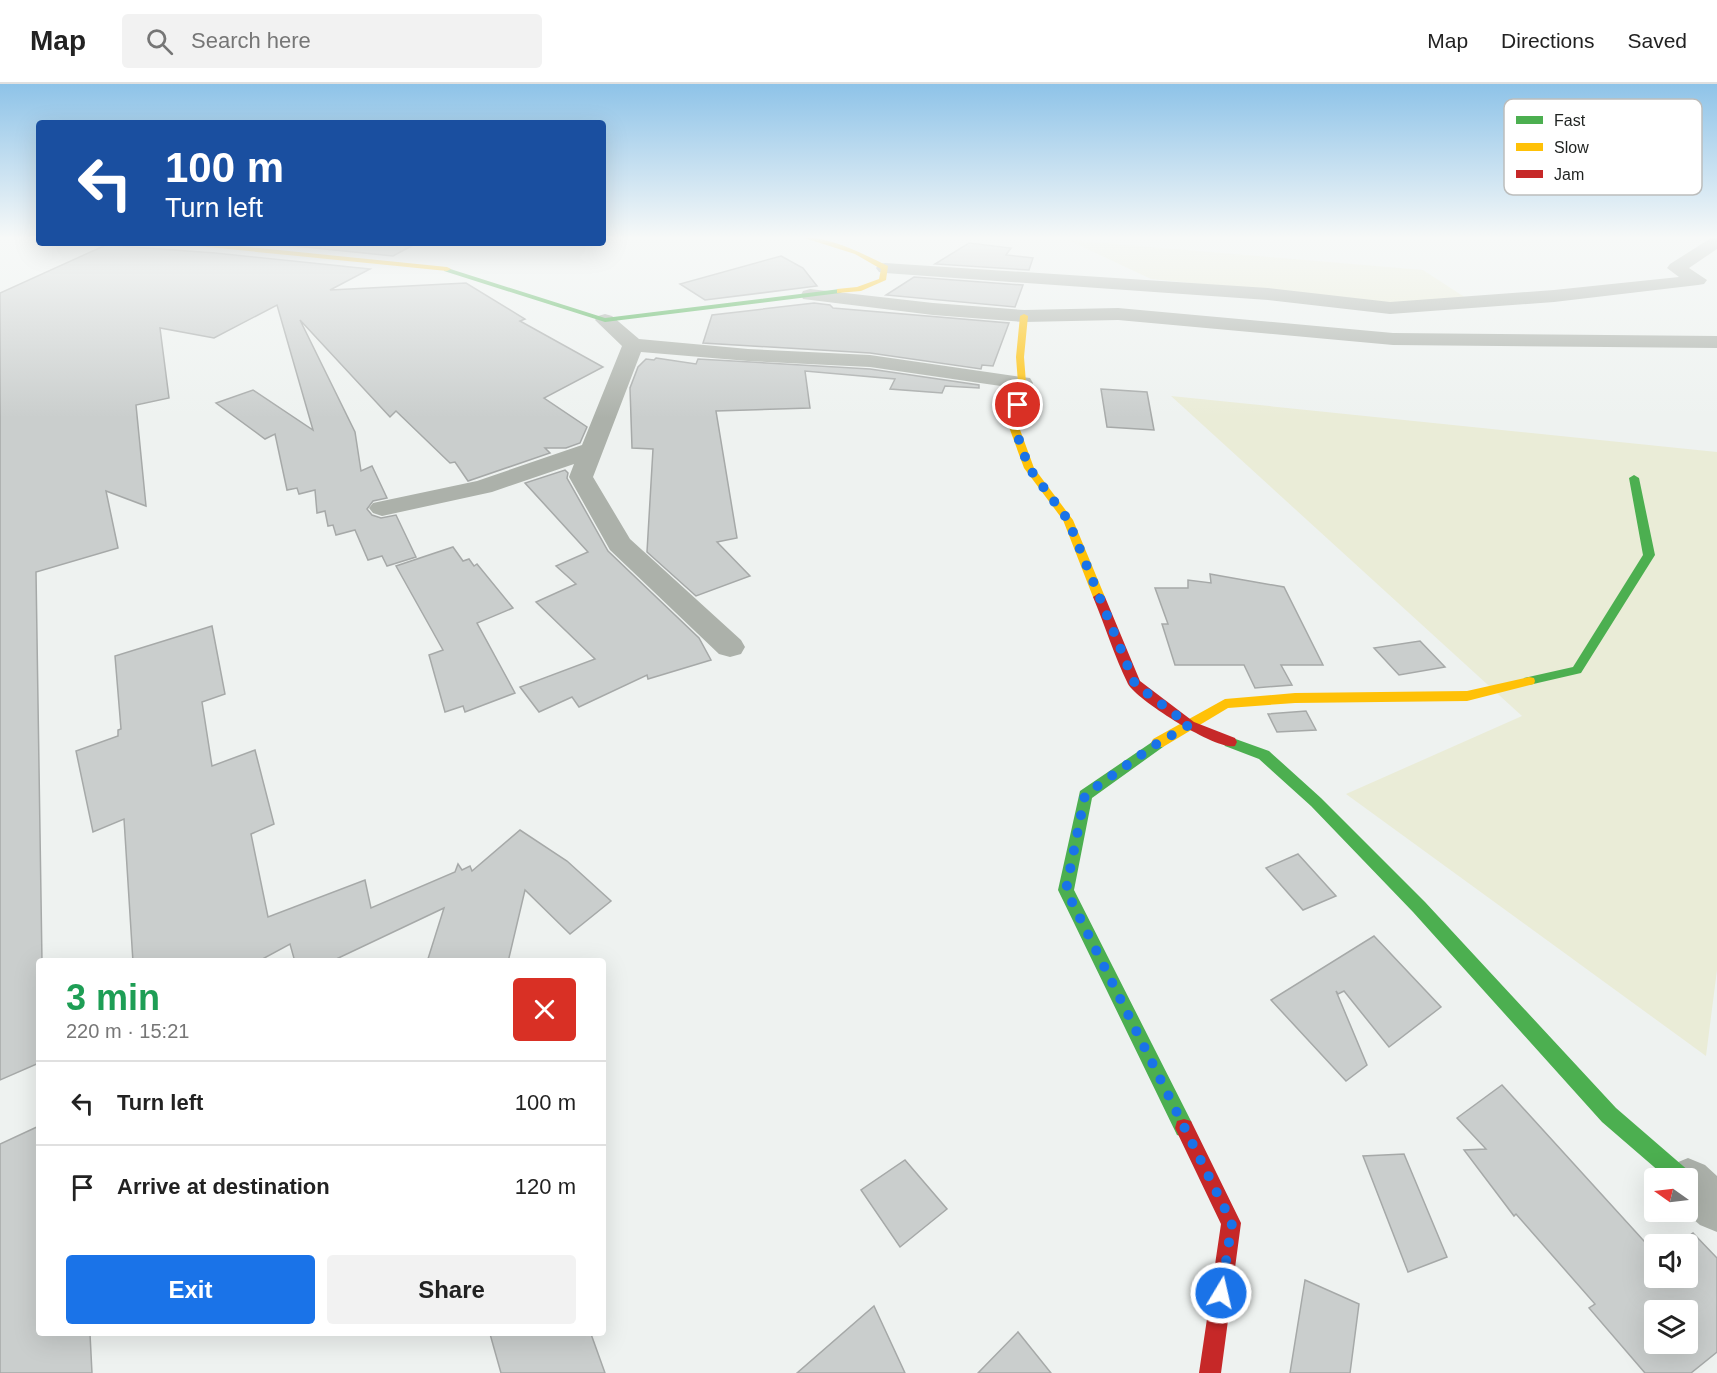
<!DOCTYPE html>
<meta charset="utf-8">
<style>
:root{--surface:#fff;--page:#f2f2f2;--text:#222;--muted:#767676;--line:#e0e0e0;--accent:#1a73e8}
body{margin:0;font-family:Helvetica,sans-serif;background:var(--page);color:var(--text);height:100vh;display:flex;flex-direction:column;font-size:22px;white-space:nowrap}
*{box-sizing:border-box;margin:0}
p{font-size:20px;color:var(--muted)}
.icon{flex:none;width:33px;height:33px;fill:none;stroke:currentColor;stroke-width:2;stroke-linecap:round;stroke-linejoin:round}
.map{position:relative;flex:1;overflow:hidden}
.details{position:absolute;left:36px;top:874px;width:570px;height:378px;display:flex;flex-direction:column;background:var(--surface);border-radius:6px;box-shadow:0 6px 24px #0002}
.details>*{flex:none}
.guide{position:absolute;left:36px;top:36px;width:570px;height:126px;border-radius:6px;box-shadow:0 6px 24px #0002;background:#1a4fa0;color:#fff;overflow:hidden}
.needle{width:39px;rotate:284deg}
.buttons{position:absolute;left:1644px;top:1084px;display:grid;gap:12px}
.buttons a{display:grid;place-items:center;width:54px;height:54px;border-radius:6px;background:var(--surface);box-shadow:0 6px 24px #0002;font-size:30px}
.pin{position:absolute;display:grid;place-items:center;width:51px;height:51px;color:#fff;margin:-26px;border:3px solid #fff;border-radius:50%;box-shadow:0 2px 6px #0007}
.me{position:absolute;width:66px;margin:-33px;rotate:9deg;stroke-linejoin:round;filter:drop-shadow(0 0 4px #0008)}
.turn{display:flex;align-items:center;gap:21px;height:126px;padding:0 30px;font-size:27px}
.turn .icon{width:78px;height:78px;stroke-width:2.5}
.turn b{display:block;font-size:42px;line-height:51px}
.round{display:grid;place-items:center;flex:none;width:63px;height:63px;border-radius:6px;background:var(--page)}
.summary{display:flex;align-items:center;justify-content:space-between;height:102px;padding:0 30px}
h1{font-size:36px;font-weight:600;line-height:45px;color:#1e9e55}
.primary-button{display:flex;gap:12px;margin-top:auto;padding:12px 30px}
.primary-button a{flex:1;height:69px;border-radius:6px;background:var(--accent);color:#fff;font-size:24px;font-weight:600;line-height:69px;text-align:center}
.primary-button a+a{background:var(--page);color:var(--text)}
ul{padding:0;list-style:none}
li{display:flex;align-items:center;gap:18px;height:84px;padding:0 30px;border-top:2px solid var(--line)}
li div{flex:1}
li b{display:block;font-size:22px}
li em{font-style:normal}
header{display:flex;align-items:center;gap:36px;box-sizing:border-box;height:84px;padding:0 30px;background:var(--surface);border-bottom:2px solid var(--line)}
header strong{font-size:28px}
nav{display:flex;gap:33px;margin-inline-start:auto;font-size:21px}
.search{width:420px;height:54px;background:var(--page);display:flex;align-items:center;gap:15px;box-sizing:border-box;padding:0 21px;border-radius:6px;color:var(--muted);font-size:22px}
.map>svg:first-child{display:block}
</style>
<header>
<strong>Map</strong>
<div class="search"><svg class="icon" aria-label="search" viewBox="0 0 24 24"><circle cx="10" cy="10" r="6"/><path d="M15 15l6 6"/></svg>Search here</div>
<nav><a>Map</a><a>Directions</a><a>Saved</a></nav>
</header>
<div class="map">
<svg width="1717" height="1289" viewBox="0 0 1717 1289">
<rect width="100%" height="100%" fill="#eef2f0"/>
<!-- green -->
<g fill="#eaecd7">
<path d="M1068,156L1423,186L1466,214L1394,219L1151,195Z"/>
<path d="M1171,312L1717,368V886L1706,972L1346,710L1522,632Z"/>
</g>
<!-- building -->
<g fill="#cacecd" stroke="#a6a9a8" stroke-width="1.5" fill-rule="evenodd">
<path d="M278,159H417L393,172L276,160Z"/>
<path d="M969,159L1011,164L1006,171L1033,174L1029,186L935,180Z"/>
<path d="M106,161L215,169L370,185L330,206L466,199L525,235L520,237L603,283L544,314L587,343L580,359L566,364H545L550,369L468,397L455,378L450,379L396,327L390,333L300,236L355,348L361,387L372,382L387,414L373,417L367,425L372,431L381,434L396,431L416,473L387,482L382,472L368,476L355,446L336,451L333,441L328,442L325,427L317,429L315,406L299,410L297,404L287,406L275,350L265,355L216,319L253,306L313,346L277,221L214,254L160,244L169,314L136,321L146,422L106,407L118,464L36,488L42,878H39V979L0,996V209Z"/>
<path d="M781,172L803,184L817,202L705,216L680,200Z"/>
<path d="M914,193L1023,201L1015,223L886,211Z"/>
<path d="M814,219L830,221L833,224L1009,239L993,282L982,281L981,285L870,269L703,259L712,231Z"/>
<path d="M656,274L696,280L698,275L870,285L979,301V304L945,302L942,309L890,305L895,295L805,287L810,324L716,327L737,454L717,458L750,492L696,512L647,468L653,365L632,364L630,304L638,283L646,275L654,276Z"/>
<path d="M1101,305L1147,308L1154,346L1107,343Z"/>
<path d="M565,386L568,389L567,394L608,467L699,554L711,576L648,595L647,591L579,623L572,613L539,628L520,603L595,575L536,518L576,500L556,482L588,468L525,399Z"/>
<path d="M453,463L463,477L469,475L474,482L477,480L513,524L477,539L515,609L465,628L463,622L445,628L429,571L443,566L396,482Z"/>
<path d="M1210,490L1284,503L1323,581H1281L1292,601L1255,604L1244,581H1175L1162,540H1168L1155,504H1188V496L1211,499Z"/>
<path d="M212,542L225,610L202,618L212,682L255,666L274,740L251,750L268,833L365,796L371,824L455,788L458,780L462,786L470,782L472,787L520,746L567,777L611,817L570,850L525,806L508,878H427L444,824L330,878H295L290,860L257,878H133L124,735L93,748L76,667L118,652V646L121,645L115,572Z"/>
<path d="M1420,557L1445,583L1399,591L1374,564Z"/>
<path d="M1306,627L1316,646L1277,648L1268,630Z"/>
<path d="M1298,770L1336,812L1303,826L1266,784Z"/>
<path d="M1374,852L1441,923L1389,963L1344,907L1338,910L1336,907L1367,981L1346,997L1271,916Z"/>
<path d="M1502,1001L1654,1168V1194H1688V1161H1677L1693,1149L1717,1174V1268L1691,1289H1645L1589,1224L1595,1220L1516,1130L1514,1132L1464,1066L1486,1065L1457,1034ZM1654,1227H1688V1260H1654Z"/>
<path d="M39,1042V1250H90L92,1289H0V1060Z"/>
<path d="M1404,1070L1447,1173L1408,1188L1363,1072Z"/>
<path d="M905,1076L947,1125L900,1163L861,1106Z"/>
<path d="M1305,1196L1359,1220L1350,1289H1290Z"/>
<path d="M874,1222L905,1289H797Z"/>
<path d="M1018,1248L1051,1289H978Z"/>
<path d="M490,1250H591L605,1289H501Z"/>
</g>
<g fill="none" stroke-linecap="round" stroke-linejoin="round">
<!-- street -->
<g fill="#acb1aa" fill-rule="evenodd">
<path d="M1717,153V165L1689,184L1707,196L1704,200L1698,201L1554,218L1390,230L1268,216L885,189L879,188L876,184L879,180L885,179L1268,204L1390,218L1554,206L1679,193L1667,184L1670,180L1711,154Z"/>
<path d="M810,205L933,219L1024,226L1118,224L1393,249L1717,252V264L1393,261L1118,236L1024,238L933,231L803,215L801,211L803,207Z"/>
<path d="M605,230L612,232L639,255L748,265L870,271L1022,293L1030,294L1033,299L1030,304L1022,305L870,283L748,277L641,268L593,393L630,455L741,556L745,563L741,570L730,573L719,570L610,466L569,393L574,380L492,408L382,432L373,429L369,424L373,419L477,397L582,361L622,262L595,236L598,232Z"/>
<path d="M1688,1074L1705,1081L1717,1092V1148L1700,1141L1685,1128H1688V1095H1665L1671,1081Z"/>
</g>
<!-- fast -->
<g fill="#4caf50" fill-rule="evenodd">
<path d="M444,183L605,234L840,205L844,207L840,209L605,238L444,187Z"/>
<path d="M1634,391L1639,394L1655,471L1581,589L1529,601L1524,600L1523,597L1524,594L1573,583L1643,471L1629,394Z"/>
<path d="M1230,653L1269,667L1321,714L1425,818L1616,1024L1690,1088L1693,1095L1690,1102L1688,1103V1095H1668L1602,1038L1413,828L1311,722L1259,675L1225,662L1223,658L1225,654Z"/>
<path d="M1158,654L1163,655L1165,659L1163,663L1092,714L1074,806L1191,1037L1193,1044L1191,1051L1184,1053L1177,1051L1058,806L1080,707Z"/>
</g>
<!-- slow -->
<g fill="#ffc107" fill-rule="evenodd">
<path d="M801,153C831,153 861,169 888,182L886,196L861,207L837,209V205L857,203L879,195L881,185L855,170Z"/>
<path d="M185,159H209L447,183L451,185L447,187L188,161Z"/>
<path d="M1024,230L1028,232L1024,273L1026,299L1019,343L1034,384L1073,436L1105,513L1103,516L1099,517L1093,513L1063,436L1024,384L1009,343L1018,299L1016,273L1020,232Z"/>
<path d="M1529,593L1534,594L1535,597L1534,600L1467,617L1295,619L1228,624L1163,663H1153L1151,659L1153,655L1225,615L1295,609L1467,607Z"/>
</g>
<!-- jam -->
<g fill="#c62828" fill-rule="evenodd">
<path d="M1099,509L1105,513L1140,597L1194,638L1235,654L1237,658L1235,662C1217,667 1137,616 1128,600C1114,572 1105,541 1093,513Z"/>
<path d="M1184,1035L1191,1037L1241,1139L1221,1289H1199L1221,1140L1175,1044L1177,1037Z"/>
</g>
</g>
<!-- sky -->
<linearGradient id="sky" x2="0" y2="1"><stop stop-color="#8ec3e8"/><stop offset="0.46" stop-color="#f7f9f8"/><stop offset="1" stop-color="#f7f9f8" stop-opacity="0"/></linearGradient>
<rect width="1717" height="334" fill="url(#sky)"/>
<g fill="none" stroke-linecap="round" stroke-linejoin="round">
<!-- route -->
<path stroke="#1a73e8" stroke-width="10" stroke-dasharray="0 18" d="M1018,321L1014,342L1029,384L1068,436L1135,600L1189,641L1155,661L1085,711L1066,806L1232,1139L1221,1209"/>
</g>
<!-- legend -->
<rect x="1504" y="15" width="198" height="96" rx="9" fill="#fff" stroke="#bcbdbc" stroke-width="1.5"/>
<rect x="1516" y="32" width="27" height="8" fill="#4caf50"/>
<rect x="1516" y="59" width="27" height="8" fill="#ffc107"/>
<rect x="1516" y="86" width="27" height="8" fill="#c62828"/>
<g font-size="16" fill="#1f2220">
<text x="1554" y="42">Fast</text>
<text x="1554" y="69">Slow</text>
<text x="1554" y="96">Jam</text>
</g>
</svg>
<div class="buttons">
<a><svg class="needle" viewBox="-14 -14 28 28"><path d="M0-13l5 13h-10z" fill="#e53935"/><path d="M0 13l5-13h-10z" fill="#767676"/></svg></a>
<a><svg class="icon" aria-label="sound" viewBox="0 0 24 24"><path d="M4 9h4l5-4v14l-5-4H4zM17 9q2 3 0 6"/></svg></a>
<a><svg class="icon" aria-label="layers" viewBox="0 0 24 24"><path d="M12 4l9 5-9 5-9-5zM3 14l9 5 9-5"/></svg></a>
</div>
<div class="pin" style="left:1018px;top:321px;background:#d93025"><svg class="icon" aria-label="arrive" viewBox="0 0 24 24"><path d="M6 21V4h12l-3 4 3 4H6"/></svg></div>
<svg class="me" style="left:1221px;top:1209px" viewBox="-20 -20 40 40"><circle r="17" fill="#1a73e8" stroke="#fff" stroke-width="3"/><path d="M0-11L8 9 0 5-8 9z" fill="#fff"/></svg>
<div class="guide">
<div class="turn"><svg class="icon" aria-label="left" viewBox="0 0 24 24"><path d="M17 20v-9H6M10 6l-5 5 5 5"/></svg><div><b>100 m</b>Turn left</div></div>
</div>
<section class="details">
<div class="summary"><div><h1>3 min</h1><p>220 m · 15:21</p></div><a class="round" style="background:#d93025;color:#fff"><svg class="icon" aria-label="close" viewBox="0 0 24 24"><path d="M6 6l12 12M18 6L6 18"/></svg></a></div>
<ul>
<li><svg class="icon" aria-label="left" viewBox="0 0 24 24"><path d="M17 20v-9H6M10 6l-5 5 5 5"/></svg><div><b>Turn left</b></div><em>100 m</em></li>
<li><svg class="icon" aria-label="arrive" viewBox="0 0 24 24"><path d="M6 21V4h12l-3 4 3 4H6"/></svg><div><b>Arrive at destination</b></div><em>120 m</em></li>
</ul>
<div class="primary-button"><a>Exit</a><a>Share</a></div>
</section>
</div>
